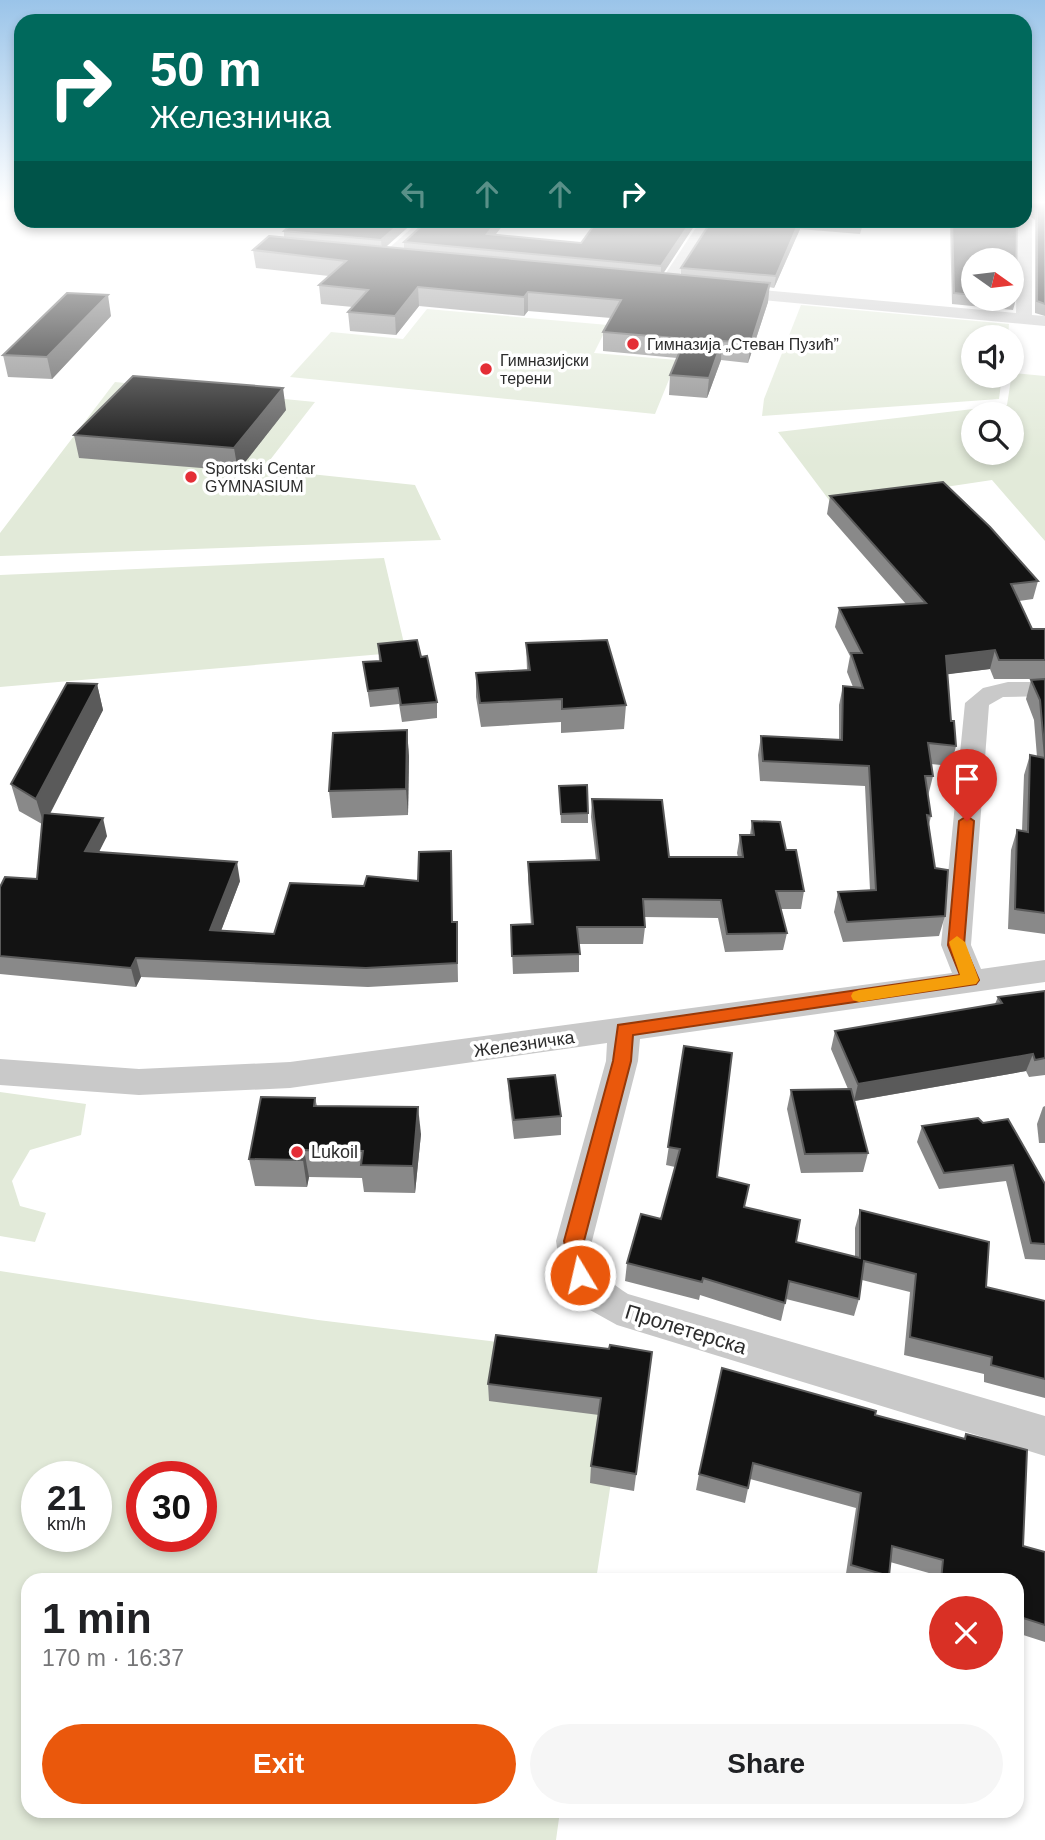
<!DOCTYPE html>
<meta charset="utf-8">
<style>
:root{--surface:#fff;--page:#f6f6f6;--text:#202124;--muted:#757577;--accent:#ea580c}
body{margin:0;font-family:Helvetica,sans-serif;background:var(--page);color:var(--text);height:100vh;display:flex;flex-direction:column;font-size:26px;white-space:nowrap}
*{box-sizing:border-box;margin:0}
p{font-size:23px;color:var(--muted)}
.icon{flex:none;width:38px;height:38px;fill:none;stroke:currentColor;stroke-width:2;stroke-linecap:round;stroke-linejoin:round}
.map{position:relative;flex:1;overflow:hidden}
.drawer{position:absolute;left:21px;top:1573px;width:1003px;height:245px;display:flex;flex-direction:column;background:var(--surface);border-radius:21px;box-shadow:0 4px 10px #0003}
.drawer>*{flex:none}
.hud{position:absolute;left:14px;top:14px;width:1018px;height:214px;border-radius:21px;box-shadow:0 4px 10px #0003;background:#00695c;color:#fff;overflow:hidden}
.needle{width:46px;rotate:104deg}
.fabs{position:absolute;left:961px;top:248px;display:grid;gap:14px}
.fabs a{display:grid;place-items:center;width:63px;height:63px;border-radius:50%;background:var(--surface);box-shadow:0 4px 10px #0003;font-size:35px}
.speed{position:absolute;left:21px;top:1461px;display:flex;gap:14px;font-size:35px;font-weight:700;text-align:center}
.speed>*{display:grid;place-content:center;width:91px;height:91px;border-radius:50%;background:var(--surface);box-shadow:0 4px 10px #0003;line-height:1}
.speed small{font-size:18px;font-weight:400}
.speed .limit{border:10px solid #d22;background:#fff;color:#111}
.pin{position:absolute;display:grid;place-items:center;width:60px;height:60px;color:#fff;margin:-72px -30px;border-radius:50% 50% 50% 0;rotate:-45deg;box-shadow:0 0 7px #0007}
.pin .icon{rotate:45deg}
.me{position:absolute;width:77px;margin:-38px;rotate:351deg;stroke-linejoin:round;filter:drop-shadow(0 0 5px #0008)}
.turn{display:flex;align-items:center;gap:24px;height:147px;padding:0 21px;font-size:32px}
.turn .icon{width:91px;height:91px;stroke-width:2.5}
.turn b{display:block;font-size:49px;line-height:60px}
.lanes{display:flex;align-items:center;height:66px;padding:0 21px;background:#0003;justify-content:center;gap:35px;direction:ltr}
.lanes .off{opacity:.35}
.round{display:grid;place-items:center;flex:none;width:74px;height:74px;border-radius:37px;background:var(--page)}
.head{display:flex;align-items:center;justify-content:space-between;height:119px;padding:0 21px}
h1{font-size:42px;font-weight:700;line-height:52px}
.button{display:flex;gap:14px;margin-top:auto;padding:14px 21px}
.button a{flex:1;height:80px;border-radius:42px;background:var(--accent);color:#fff;font-size:28px;font-weight:700;line-height:80px;text-align:center}
.button a+a{background:var(--page);color:var(--text)}
.map>svg:first-child{display:block}
</style>
<div class="map">
<svg width="1045" height="1840" viewBox="0 0 1045 1840">
<rect width="100%" height="100%" fill="#fff"/>
<!-- green -->
<g fill="#e2ead9" fill-rule="evenodd">
<path d="M801,305L1009,324L1008,338H973V376H1002L999,399L762,416L764,399Z"/>
<path d="M427,309L608,325L594,353L677,360L655,414L290,377L331,332L403,339Z"/>
<path d="M1012,373L1045,376V541L992,480L832,504L778,432L1007,405ZM973,415H1012V453H973Z"/>
<path d="M115,382L315,402L263,469L415,485L441,540L0,556V533Z"/>
<path d="M384,558L406,652L0,687V575Z"/>
<path d="M0,1092L86,1104L81,1135L30,1150L12,1181L20,1206L46,1213L35,1242L0,1236Z"/>
<path d="M0,1271L318,1320L630,1358L596,1580H28V1811H560L556,1840H0ZM37,1477H96V1536H37ZM142,1477H201V1536H142Z"/>
</g>
<g fill="none" stroke-linecap="round" stroke-linejoin="round">
<!-- minor -->
<g fill="#c9c9c9" fill-rule="evenodd">
<path d="M1026,216L1032,220V315L1045,316V326L728,297L720,292L728,287L1016,313L1018,220H1026Z"/>
<path d="M421,220H437L391,261H381V255Z"/>
<path d="M701,220H715L671,288H661L658,285Z"/>
<path d="M1008,682H1045V696L1003,697L989,705L971,945L981,969L1045,960V982L640,1039L638,1061L592,1241C598,1269 604,1279 628,1294L1045,1416V1456L617,1325L581,1305L561,1274L556,1241L606,1061L607,1043L290,1088L139,1095L0,1085V1059L139,1069L290,1062L952,973L941,945L965,703L983,688Z"/>
</g>
</g>
<!-- wall -->
<g fill="#898989" fill-rule="evenodd">
<path d="M1026,202H1045V316L1035,313V220L1027,214L1026,215Z"/>
<path d="M416,220L386,247L404,249V242L507,220L495,235L581,243L698,220L663,273L681,275V268L712,220H1017L1016,299L1013,310L952,304L950,228L863,224L860,234L800,229L774,288L769,287L768,302L748,363L721,360L707,398L669,395L670,375L677,358L603,351V332L611,318L528,311L524,316L419,306L396,335L350,331L348,312L353,307L321,304L319,285L329,276L256,268L253,250L284,238V231ZM973,261H1012V299H973Z"/>
<path d="M111,316L52,379L8,377L3,355Z"/>
<path d="M286,410L238,471L79,458L74,435Z"/>
<path d="M830,496L1038,581L1033,599L1019,601L1032,629H1045V934L1008,929L1011,850L1017,830L1022,831L1024,775L1030,755L1037,757L1034,720L1026,699L1031,680L1042,679H994L990,669L947,674L951,721L956,746L951,766L931,764L933,776L928,796L931,816L929,825L935,868L945,916L939,936L843,942L834,912L838,892L870,890L865,786L760,781L758,755L761,736L839,740V705L843,686L853,687L847,672L850,656L835,627L839,608L906,604L827,514Z"/>
<path d="M526,643L626,705L624,729L561,733V722L481,727L476,697V673L527,670Z"/>
<path d="M378,644L421,657L437,702V718L402,722L399,704L370,707L363,662L379,661Z"/>
<path d="M97,684L103,710L50,814L107,836L99,852L240,881L221,931L274,934L364,886L418,881L452,870V922H457L458,982L368,987L141,977L136,987L0,974V887L37,879L42,824L19,811L11,784Z"/>
<path d="M407,730L409,757L408,815L332,818L329,791Z"/>
<path d="M559,786L588,813V823H561Z"/>
<path d="M592,799L669,857H738L737,853L740,835H750L752,821L786,850L804,891L801,909H781L787,933L783,950L725,952L718,918L644,917L645,927L643,944H579V972L513,974L511,925H531L528,880V862L596,860L591,817Z"/>
<path d="M1045,991V1075L1029,1077L1026,1071L855,1101L868,1153L863,1172L801,1173L787,1109L791,1090L848,1089L831,1049L835,1031L995,1004L998,997Z"/>
<path d="M684,1046L717,1177L745,1207L796,1242L855,1257V1228L860,1210L986,1287L1045,1301V1398L984,1382V1374L904,1355L910,1292L862,1280L859,1299L854,1316L786,1299L781,1321L700,1295L699,1300L625,1281L627,1263L661,1219L675,1167L666,1165Z"/>
<path d="M508,1079L561,1116V1135L514,1139L509,1098Z"/>
<path d="M315,1098L317,1106L421,1134L415,1193L364,1192L362,1178L309,1177L307,1187L255,1186L249,1159Z"/>
<path d="M1045,1106V1143H1039L1037,1124L1043,1107Z"/>
<path d="M978,1118L1045,1184V1260L1025,1259L1006,1181L939,1189L917,1142L922,1126Z"/>
<path d="M652,1352L634,1491L590,1483L591,1466L599,1415L489,1401L488,1384Z"/>
<path d="M875,1415L964,1439L966,1434L1023,1546L1045,1552V1642L1017,1633V1580H935L936,1575L890,1562L889,1576L887,1580H845L856,1508L750,1479L745,1503L696,1490L699,1474Z"/>
</g>
<!-- shaded-wall -->
<g fill="#5a5a5a">
<path d="M1030,204L1027,214L1026,215V206Z"/>
<path d="M404,220H416L382,250L381,240Z"/>
<path d="M498,220H507L487,245V234Z"/>
<path d="M692,220H698L661,277V266Z"/>
<path d="M800,220V229L774,288L776,276Z"/>
<path d="M770,283L768,302L748,363L751,343Z"/>
<path d="M418,287L419,306L396,335L395,316Z"/>
<path d="M528,292V311L524,316V297Z"/>
<path d="M108,295L111,316L52,379L47,357Z"/>
<path d="M722,341L721,360L707,398L709,378Z"/>
<path d="M283,388L286,410L238,471L234,448Z"/>
<path d="M995,650L990,669L942,675L946,656Z"/>
<path d="M97,684L103,710L44,825L36,799Z"/>
<path d="M407,730L409,757L408,815L406,789Z"/>
<path d="M103,818L107,836L90,869L85,851Z"/>
<path d="M237,862L240,881L214,949L210,930Z"/>
<path d="M136,958L141,977L136,987L131,968Z"/>
<path d="M1033,1054L1026,1071L854,1101L858,1084Z"/>
<path d="M418,1107L421,1134L415,1193L413,1166Z"/>
<path d="M304,1150L309,1177L307,1187L303,1160Z"/>
</g>
<!-- building -->
<g fill="#131313" stroke="#5a5a5a" stroke-width="2">
<path d="M1026,202H1045V304L1037,301V210L1030,204L1026,206Z"/>
<path d="M296,220H404L381,240L284,231Z"/>
<path d="M428,220H498L487,234L581,243L598,220H692L661,266L404,242Z"/>
<path d="M712,220H800L776,276L681,268Z"/>
<path d="M823,220H863L862,224Z"/>
<path d="M952,220H1017L1016,299L1012,298V261H973V295L954,293Z"/>
<path d="M269,236L770,283L751,343L722,341L709,378L670,375L685,339L603,332L621,300L528,292L524,297L418,287L395,316L348,312L368,290L319,285L346,261L253,250Z"/>
<path d="M67,293L108,295L47,357L3,355Z"/>
<path d="M133,376L283,388L234,448L74,435Z"/>
<path d="M943,482L990,527L1038,581L1011,584L1032,629H1045V660H999L995,650L946,656L951,721H954L956,746L928,743L933,776H925L931,816L927,815L935,868L948,870L945,916L847,922L838,892L876,890L869,766L763,761L761,736L842,740L843,686L863,688L851,653H862L839,608L926,603L830,496Z"/>
<path d="M417,640L421,657L427,656L437,702L401,705L398,688L368,691L363,662L381,661L378,644Z"/>
<path d="M607,640L626,705L562,709V699L480,703L476,673L530,670L526,643Z"/>
<path d="M1045,679V757L1040,700L1031,680Z"/>
<path d="M67,683L97,684L36,799L11,784Z"/>
<path d="M407,730L406,789L329,791L333,733Z"/>
<path d="M1030,755L1045,758V913L1015,909L1017,830L1028,832Z"/>
<path d="M587,785L588,813L561,814L559,786Z"/>
<path d="M592,799L662,800L669,857H743L740,835H754L752,821L780,822L786,850H796L804,891H776L787,933L727,934L721,900L643,899L645,927H577L580,954L512,956L511,925L533,924L528,862L599,860Z"/>
<path d="M43,813L103,818L85,851L237,862L210,930L274,934L290,883L364,886L367,876L418,881L419,852L451,851L452,922H457V963L366,968L136,958L131,968L0,956V887L5,877L37,879Z"/>
<path d="M1045,991V1058L1035,1060L1033,1054L858,1084L835,1031L1002,1003L998,997Z"/>
<path d="M684,1046L732,1053L717,1177L749,1185L744,1207L800,1220L796,1242L860,1258V1210L989,1242L986,1287L1045,1301V1379L991,1365L992,1357L910,1337L916,1274L864,1261L859,1299L789,1281L785,1303L703,1278L702,1282L627,1263L641,1214L661,1219L680,1149L668,1147Z"/>
<path d="M555,1075L561,1116L514,1120L508,1079Z"/>
<path d="M851,1089L868,1153L805,1154L791,1090Z"/>
<path d="M261,1097L315,1098L314,1106L418,1107L413,1166L361,1165L363,1151L304,1150L303,1160L249,1159Z"/>
<path d="M978,1118L983,1123L1008,1119L1045,1184V1244L1031,1243L1013,1165L944,1173L922,1126Z"/>
<path d="M496,1335L609,1349L610,1345L652,1352L636,1474L591,1466L601,1398L488,1384Z"/>
<path d="M722,1368L876,1411L875,1415L965,1439L966,1434L1027,1450L1023,1546L1045,1552V1625L1017,1616V1580H941L943,1560L892,1546L889,1576L851,1565L861,1493L753,1463L748,1488L699,1474Z"/>
</g>
<!-- sky -->
<linearGradient id="sky" x2="0" y2="1"><stop stop-color="#9ac4e9"/><stop offset="0.44" stop-color="#fff"/><stop offset="1" stop-color="#fff" stop-opacity="0"/></linearGradient>
<rect width="1045" height="460" fill="url(#sky)"/>
<!-- route -->
<path fill="#ea580c" stroke="#983908" stroke-width="2" d="M967,816L974,821L964,945L979,980L976,984L633,1035L631,1061L584,1241L590,1275L587,1281L580,1283L573,1281L564,1241L613,1061L618,1025L960,975L948,945L959,821Z"/>
<!-- slow -->
<path fill="#f59e0b" d="M957,936L965,942L979,980L976,984L859,1002L853,1000L851,996L853,992L859,990L960,975L949,942Z"/>
<!-- markers -->
<g fill="#e42e36" stroke="#fff" stroke-width="2.5">
<circle cx="633" cy="344" r="7"/>
<circle cx="486" cy="369" r="7"/>
<circle cx="191" cy="477" r="7"/>
<circle cx="297" cy="1152" r="7"/>
</g>
<g text-anchor="middle" dominant-baseline="central" stroke-width="7" stroke-linejoin="round" paint-order="stroke">
<!-- far-poi labels -->
<g font-size="16" fill="#2c2c2c" stroke="#fff" text-anchor="start">
<text x="647" y="344">Гимназија „Стеван Пузић”</text>
<text x="500" y="360">Гимназијски<tspan x="500" dy="18">терени</tspan></text>
<text x="205" y="468">Sportski Centar<tspan x="205" dy="18">GYMNASIUM</tspan></text>
</g>
<!-- street labels -->
<g font-size="18" fill="#2c2c2c" stroke="#fff">
<text transform="translate(524 1044) rotate(-8)">Железничка</text>
</g>
<!-- poi labels -->
<g font-size="18" fill="#2c2c2c" stroke="#fff" text-anchor="start">
<text x="311" y="1152">Lukoil</text>
</g>
<!-- near-street labels -->
<g font-size="21" fill="#2c2c2c" stroke="#fff">
<text transform="translate(686 1329) rotate(17)">Пролетерска</text>
</g>
</g>
</svg>
<div class="fabs">
<a><svg class="needle" viewBox="-14 -14 28 28"><path d="M0-13l5 13h-10z" fill="#e53935"/><path d="M0 13l5-13h-10z" fill="#757577"/></svg></a>
<a><svg class="icon" aria-label="sound" viewBox="0 0 24 24"><path d="M4 9h4l5-4v14l-5-4H4zM17 9q2 3 0 6"/></svg></a>
<a><svg class="icon" aria-label="search" viewBox="0 0 24 24"><circle cx="10" cy="10" r="6"/><path d="M15 15l6 6"/></svg></a>
</div>
<div class="speed"><div>21<small>km/h</small></div><div class="limit">30</div></div>
<div class="pin" style="left:967px;top:821px;background:#d93025"><svg class="icon" aria-label="arrive" viewBox="0 0 24 24"><path d="M6 21V4h12l-3 4 3 4H6"/></svg></div>
<svg class="me" style="left:580px;top:1275px" viewBox="-20 -20 40 40"><circle r="17" fill="#ea580c" stroke="#fff" stroke-width="3"/><path d="M0-11L8 9 0 5-8 9z" fill="#fff"/></svg>
<div class="hud">
<div class="turn"><svg class="icon" aria-label="right" viewBox="0 0 24 24"><path d="M7 20v-9h11M14 6l5 5-5 5"/></svg><div><b>50 m</b>Железничка</div></div>
<div class="lanes"><svg class="icon off" aria-label="left" viewBox="0 0 24 24"><path d="M17 20v-9H6M10 6l-5 5 5 5"/></svg><svg class="icon off" aria-label="ahead" viewBox="0 0 24 24"><path d="M12 20V5M6 11l6-6 6 6"/></svg><svg class="icon off" aria-label="ahead" viewBox="0 0 24 24"><path d="M12 20V5M6 11l6-6 6 6"/></svg><svg class="icon" aria-label="right" viewBox="0 0 24 24"><path d="M7 20v-9h11M14 6l5 5-5 5"/></svg></div>
</div>
<section class="drawer">
<div class="head"><div><h1>1 min</h1><p>170 m · 16:37</p></div><a class="round" style="background:#d93025;color:#fff"><svg class="icon" aria-label="close" viewBox="0 0 24 24"><path d="M6 6l12 12M18 6L6 18"/></svg></a></div>
<div class="button"><a>Exit</a><a>Share</a></div>
</section>
</div>
